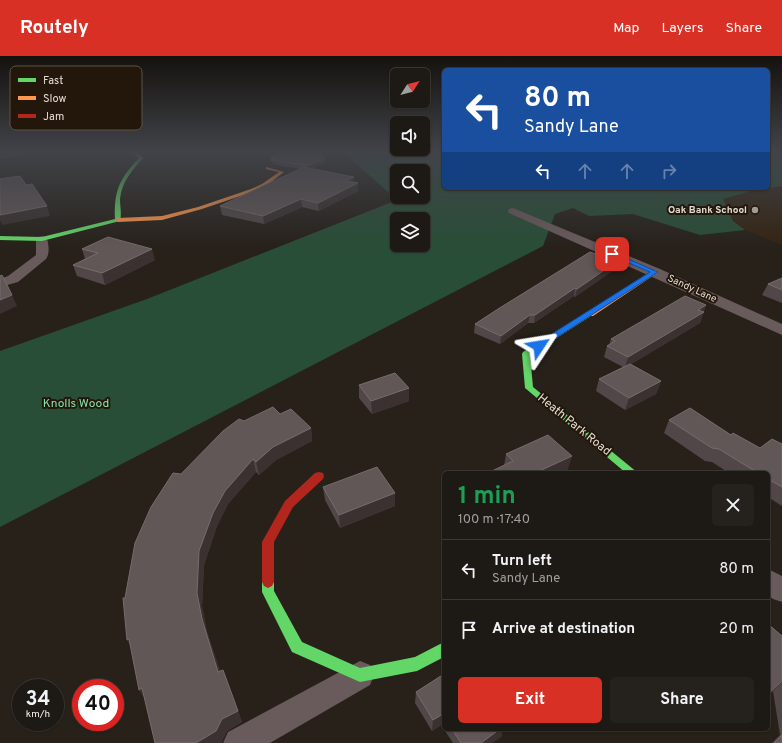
<!DOCTYPE html>
<meta charset="utf-8">
<style>
:root{--surface:#1d1914;--page:#25221d;--text:#f1f3f6;--muted:#a0a0a0;--line:#3b3834;--accent:#d93025}
body{margin:0;font-family:Overpass,sans-serif;background:var(--page);color:var(--text);height:100vh;display:flex;flex-direction:column;font-size:15px;white-space:nowrap}
*{box-sizing:border-box;margin:0}
p{font-size:13px;color:var(--muted)}
.icon{flex:none;width:22px;height:22px;fill:none;stroke:currentColor;stroke-width:2;stroke-linecap:round;stroke-linejoin:round}
.map{position:relative;flex:1;overflow:hidden}
.panel{position:absolute;left:442px;top:415px;width:328px;height:260px;display:flex;flex-direction:column;background:var(--surface);border-radius:6px;box-shadow:0 1px 3px #0004,0 0 0 1px var(--line)}
.panel>*{flex:none}
.guide{position:absolute;left:442px;top:12px;width:328px;height:122px;border-radius:6px;box-shadow:0 1px 3px #0004,0 0 0 1px var(--line);background:#1a4fa0;color:#fff;overflow:hidden}
.needle{width:26px;rotate:54deg}
.buttons{position:absolute;left:390px;top:12px;display:grid;gap:8px}
.buttons a{display:grid;place-items:center;width:40px;height:40px;border-radius:6px;background:var(--surface);box-shadow:0 1px 3px #0004,0 0 0 1px var(--line);font-size:20px}
.speed{position:absolute;left:12px;top:623px;display:flex;gap:8px;font-size:20px;font-weight:700;text-align:center}
.speed>*{display:grid;place-content:center;width:52px;height:52px;border-radius:50%;background:var(--surface);box-shadow:0 1px 3px #0004,0 0 0 1px var(--line);line-height:1}
.speed small{font-size:10px;font-weight:400}
.speed .limit{border:6px solid #d22;background:#fff;color:#111}
.pin{position:absolute;display:grid;place-items:center;width:34px;height:34px;color:#fff;margin:-17px;border-radius:8px;box-shadow:0 2px 6px #0006}
.me{position:absolute;width:44px;margin:-22px;rotate:57deg;stroke-linejoin:round;filter:drop-shadow(0 0 3px #0008)}
.turn{display:flex;align-items:center;gap:14px;height:84px;padding:0 16px;font-size:18px}
.turn .icon{width:52px;height:52px;stroke-width:2.5}
.turn b{display:block;font-size:28px;line-height:34px}
.lanes{display:flex;align-items:center;height:38px;padding:0 16px;background:#0003;justify-content:center;gap:20px;direction:ltr}
.lanes .off{opacity:.35}
.round{display:grid;place-items:center;flex:none;width:42px;height:42px;border-radius:6px;background:var(--page)}
.head{display:flex;align-items:center;justify-content:space-between;height:68px;padding:0 16px}
h1{font-size:24px;font-weight:700;line-height:30px;color:#1e9e55}
.primary-button{display:flex;gap:8px;margin-top:auto;padding:8px 16px}
.primary-button a{flex:1;height:46px;border-radius:6px;background:var(--accent);color:#fff;font-size:16px;font-weight:700;line-height:46px;text-align:center}
.primary-button a+a{background:var(--page);color:var(--text)}
ul{padding:0;list-style:none}
li{display:flex;align-items:center;gap:12px;height:60px;padding:0 16px;border-top:1px solid var(--line)}
li div{flex:1}
li b{display:block;font-size:15px}
li em{font-style:normal}
header{display:flex;align-items:center;gap:24px;box-sizing:border-box;height:56px;padding:0 20px;background:var(--accent);color:#fff}
header strong{font-size:19px}
nav{display:flex;gap:22px;margin-inline-start:auto;font-size:14px}
.map>svg:first-child{display:block}
</style>
<header>
<strong>Routely</strong>
<nav><a>Map</a><a>Layers</a><a>Share</a></nav>
</header>
<div class="map">
<svg width="782" height="687" viewBox="0 0 782 687">
<rect width="100%" height="100%" fill="#27211a"/>
<!-- built -->
<path fill="#342413" d="M782,130V189L745,174L733,165L723,143L755,134Z"/>
<!-- green -->
<g fill="#294e37" fill-rule="evenodd">
<path d="M342,95H408L444,110V132H768V95H782V130L755,134L723,143L733,165L745,174L700,179L633,158L589,160L573,152L555,158L543,190L0,471V295L147,243L397,144ZM397,115H423V141H397ZM397,163H423V189H397Z"/>
<path d="M410,95H444V110Z"/>
</g>
<g fill="none" stroke-linecap="round" stroke-linejoin="round">
<!-- street -->
<g fill="#695a5c" fill-rule="evenodd">
<path d="M513,152L660,213L782,268V279L509,157L508,155L509,153Z"/>
<path d="M42,180L46,181C49,186 50,198 46,203L18,226L0,231V223L8,220L36,199V183L38,181Z"/>
<path d="M768,513L782,520V546L773,543L768,539Z"/>
<path d="M360,605L370,609L374,619L370,629L270,687H223L228,676Z"/>
</g>
<!-- fast -->
<g fill="#63d668" fill-rule="evenodd">
<path d="M132,95H136L143,102C132,115 122,125 120,143C120,150 122,158 120,165L42,185L0,184V180L42,181L115,163C114,135 119,123 139,102Z"/>
<path d="M587,256H590L594,258L530,299L533,331L638,417H626L525,332L522,298L523,296Z"/>
<path d="M268,520L272,522L274,526V535L302,586L360,612L415,601L444,586V601L417,615L360,626L292,596L262,536V526L264,522Z"/>
</g>
<!-- slow -->
<g fill="#ff974d" fill-rule="evenodd">
<path d="M266,111L284,116L266,130L255,135L202,153L162,164L118,166L115,164L118,162L162,160L198,151L251,133L262,128L279,116L266,113Z"/>
<path d="M655,214L658,216L657,217L593,260H590L586,258Z"/>
</g>
<!-- jam -->
<g fill="#b3261e" fill-rule="evenodd">
<path d="M22,95H28L0,103V101Z"/>
<path d="M319,416L323,417L324,420L323,423L293,451L274,486V526L272,530L268,532L264,530L262,526V486L285,445L315,417Z"/>
</g>
</g>
<!-- wall -->
<g fill="#524748">
<path d="M270,102L325,103V107L312,113L354,126L358,135L319,155L302,151L264,168L222,159L220,150L300,113L273,108L272,106H270Z"/>
<path d="M82,193L155,204L105,229L77,220L73,209L85,203Z"/>
<path d="M596,198L623,201L621,209L575,241L574,240L534,267H528L500,288L474,277L475,268Z"/>
<path d="M782,222V247L762,239L768,228Z"/>
<path d="M706,249L700,267L631,308L661,325L656,338L625,354L596,335L599,323L623,311L604,301L607,290L609,289L611,283Z"/>
<path d="M359,329L409,332V345L372,358L359,342Z"/>
<path d="M280,358L311,372L312,385L276,404L259,419L256,416L228,448L217,470L204,509L202,550L207,576L220,615L223,614L242,666L227,675L221,687H155L144,641L139,634L125,542L181,418L244,365Z"/>
<path d="M669,364L731,379L760,392L782,388V450L768,441V417H729L712,406L705,405L664,377Z"/>
<path d="M506,398L568,413L560,417H492V415L504,410Z"/>
<path d="M323,431L395,450L340,472L325,444Z"/>
<path d="M768,568L782,580V687H772L780,679L773,635L768,640Z"/>
<path d="M444,618V673H503L501,681L492,687H453L441,669L432,675L415,647L416,636Z"/>
</g>
<!-- shaded-wall -->
<g fill="#3a3130">
<path d="M325,103V107L308,114L307,110Z"/>
<path d="M354,121V128L358,127V135L319,155L318,147L346,125Z"/>
<path d="M301,143L302,151L264,168L263,160Z"/>
<path d="M47,150L50,160L2,169L0,164V159Z"/>
<path d="M152,193L155,204L105,229L102,217Z"/>
<path d="M623,201L621,209L575,241L577,233Z"/>
<path d="M575,232L574,240L534,267L535,259Z"/>
<path d="M12,239L17,250L0,258V244Z"/>
<path d="M706,249L700,267L625,312L628,301Z"/>
<path d="M530,259L528,267L500,288L501,280Z"/>
<path d="M661,325L656,338L625,354L629,342Z"/>
<path d="M409,332V345L372,358L371,345Z"/>
<path d="M311,372L312,385L276,404L259,419L256,406L273,391Z"/>
<path d="M572,400L568,413L560,417H535Z"/>
<path d="M253,403L256,416L228,448L217,470L204,509L202,550L207,576L224,628L218,616L202,563L197,537L199,495L213,457L225,435Z"/>
<path d="M395,437V450L340,472L339,459Z"/>
<path d="M129,583L134,597L127,584Z"/>
<path d="M223,614L242,666L227,675L221,687H196L222,663Z"/>
<path d="M782,625V626L768,640V638Z"/>
<path d="M142,632L147,646L139,634Z"/>
<path d="M443,658L441,669L432,675L433,664Z"/>
<path d="M500,673H503L501,681L492,687H481Z"/>
</g>
<!-- building -->
<g fill="#625757" stroke="#766c6b">
<path d="M286,95H320L325,103L307,110L272,104L275,103L270,102Z"/>
<path d="M304,111L354,121L346,125L358,127L318,147L301,143L263,160L220,150Z"/>
<path d="M20,120L26,129L32,128L47,150L0,159V123Z"/>
<path d="M108,181L152,193L102,217L73,209L98,197L82,193Z"/>
<path d="M607,195L623,201L577,233L575,232L535,259H530L501,280L475,268L498,253L590,196L596,198Z"/>
<path d="M2,219L12,239L0,244V220Z"/>
<path d="M782,222V234L768,228Z"/>
<path d="M685,240L706,249L698,254L704,256L628,301L607,290L615,285L611,283Z"/>
<path d="M630,308L661,325L629,342L599,323Z"/>
<path d="M395,317L409,332L371,345L359,329Z"/>
<path d="M273,351L280,358L291,353L311,372L273,391L256,406L253,403L225,435L213,457L199,495L197,537L202,563L218,616L223,614L238,655L222,663L216,675L196,687H155L142,632L139,634L129,583L127,584L123,542H125L135,487L151,451L173,417L181,418L223,375L239,363L244,365Z"/>
<path d="M690,352L731,379L733,377L760,392L772,383L782,388V431L768,423V417H758L719,393L712,392L669,364Z"/>
<path d="M548,379L572,400L535,417H494L492,415L513,405L506,398Z"/>
<path d="M377,411L395,437L339,459L323,431Z"/>
<path d="M768,568L782,580V625L768,638Z"/>
<path d="M444,618V660L443,658L433,664L416,636Z"/>
<path d="M452,673H500L481,687H461Z"/>
<path d="M782,679V687H774Z"/>
</g>
<!-- sky -->
<linearGradient id="sky" x2="0" y2="1"><stop stop-color="#15120e"/><stop offset="0.5" stop-color="#414349"/><stop offset="1" stop-color="#414349" stop-opacity="0"/></linearGradient>
<rect width="782" height="191" fill="url(#sky)"/>
<!-- route -->
<path fill="#1a73e8" stroke="#114b97" d="M610,197H614L658,216L542,291H536V288L650,216L610,199Z"/>
<!-- markers -->
<circle fill="#a29b92" stroke="#23170b" stroke-width="1.5" cx="755" cy="154" r="4"/>
<g text-anchor="middle" dominant-baseline="central" stroke-width="4" stroke-linejoin="round" paint-order="stroke">
<!-- far-poi labels -->
<g font-size="10" font-weight="bold" fill="#e4dcd3" stroke="#23170b" text-anchor="end">
<text x="747" y="154">Oak Bank School</text>
</g>
<!-- far-street labels -->
<g font-size="10" fill="#e4dcd3" stroke="#23170b">
<text transform="translate(692 233) rotate(25)">Sandy Lane</text>
</g>
<!-- park labels -->
<g font-size="12" fill="#84e3aa" stroke="#23170b">
<text x="76" y="348">Knolls Wood</text>
</g>
<!-- street labels -->
<g font-size="12" fill="#e4dcd3" stroke="#23170b">
<text transform="translate(574 369) rotate(39)">Heath Park Road</text>
</g>
</g>
<!-- legend -->
<rect x="10" y="10" width="132" height="64" rx="6" fill="#23170b" stroke="#5d5247" stroke-width="1"/>
<rect x="18" y="22" width="18" height="4" fill="#63d668"/>
<rect x="18" y="40" width="18" height="4" fill="#ff974d"/>
<rect x="18" y="58" width="18" height="4" fill="#b3261e"/>
<g font-size="11" fill="#e4dcd3">
<text x="43" y="28">Fast</text>
<text x="43" y="46">Slow</text>
<text x="43" y="64">Jam</text>
</g>
</svg>
<div class="buttons">
<a><svg class="needle" viewBox="-14 -14 28 28"><path d="M0-13l5 13h-10z" fill="#e53935"/><path d="M0 13l5-13h-10z" fill="#a0a0a0"/></svg></a>
<a><svg class="icon" aria-label="sound" viewBox="0 0 24 24"><path d="M4 9h4l5-4v14l-5-4H4zM17 9q2 3 0 6"/></svg></a>
<a><svg class="icon" aria-label="search" viewBox="0 0 24 24"><circle cx="10" cy="10" r="6"/><path d="M15 15l6 6"/></svg></a>
<a><svg class="icon" aria-label="layers" viewBox="0 0 24 24"><path d="M12 4l9 5-9 5-9-5zM3 14l9 5 9-5"/></svg></a>
</div>
<div class="speed"><div>34<small>km/h</small></div><div class="limit">40</div></div>
<div class="pin" style="left:612px;top:198px;background:#d93025"><svg class="icon" aria-label="arrive" viewBox="0 0 24 24"><path d="M6 21V4h12l-3 4 3 4H6"/></svg></div>
<svg class="me" style="left:539px;top:290px" viewBox="-20 -20 40 40"><path d="M0-17L14 15 0 8-14 15z" fill="#1a73e8" stroke="#fff" stroke-width="4"/></svg>
<div class="guide">
<div class="turn"><svg class="icon" aria-label="left" viewBox="0 0 24 24"><path d="M17 20v-9H6M10 6l-5 5 5 5"/></svg><div><b>80 m</b>Sandy Lane</div></div>
<div class="lanes"><svg class="icon" aria-label="left" viewBox="0 0 24 24"><path d="M17 20v-9H6M10 6l-5 5 5 5"/></svg><svg class="icon off" aria-label="ahead" viewBox="0 0 24 24"><path d="M12 20V5M6 11l6-6 6 6"/></svg><svg class="icon off" aria-label="ahead" viewBox="0 0 24 24"><path d="M12 20V5M6 11l6-6 6 6"/></svg><svg class="icon off" aria-label="right" viewBox="0 0 24 24"><path d="M7 20v-9h11M14 6l5 5-5 5"/></svg></div>
</div>
<section class="panel">
<div class="head"><div><h1>1 min</h1><p>100 m · 17:40</p></div><a class="round"><svg class="icon" aria-label="close" viewBox="0 0 24 24"><path d="M6 6l12 12M18 6L6 18"/></svg></a></div>
<ul>
<li><svg class="icon" aria-label="left" viewBox="0 0 24 24"><path d="M17 20v-9H6M10 6l-5 5 5 5"/></svg><div><b>Turn left</b><p>Sandy Lane</p></div><em>80 m</em></li>
<li><svg class="icon" aria-label="arrive" viewBox="0 0 24 24"><path d="M6 21V4h12l-3 4 3 4H6"/></svg><div><b>Arrive at destination</b></div><em>20 m</em></li>
</ul>
<div class="primary-button"><a>Exit</a><a>Share</a></div>
</section>
</div>
